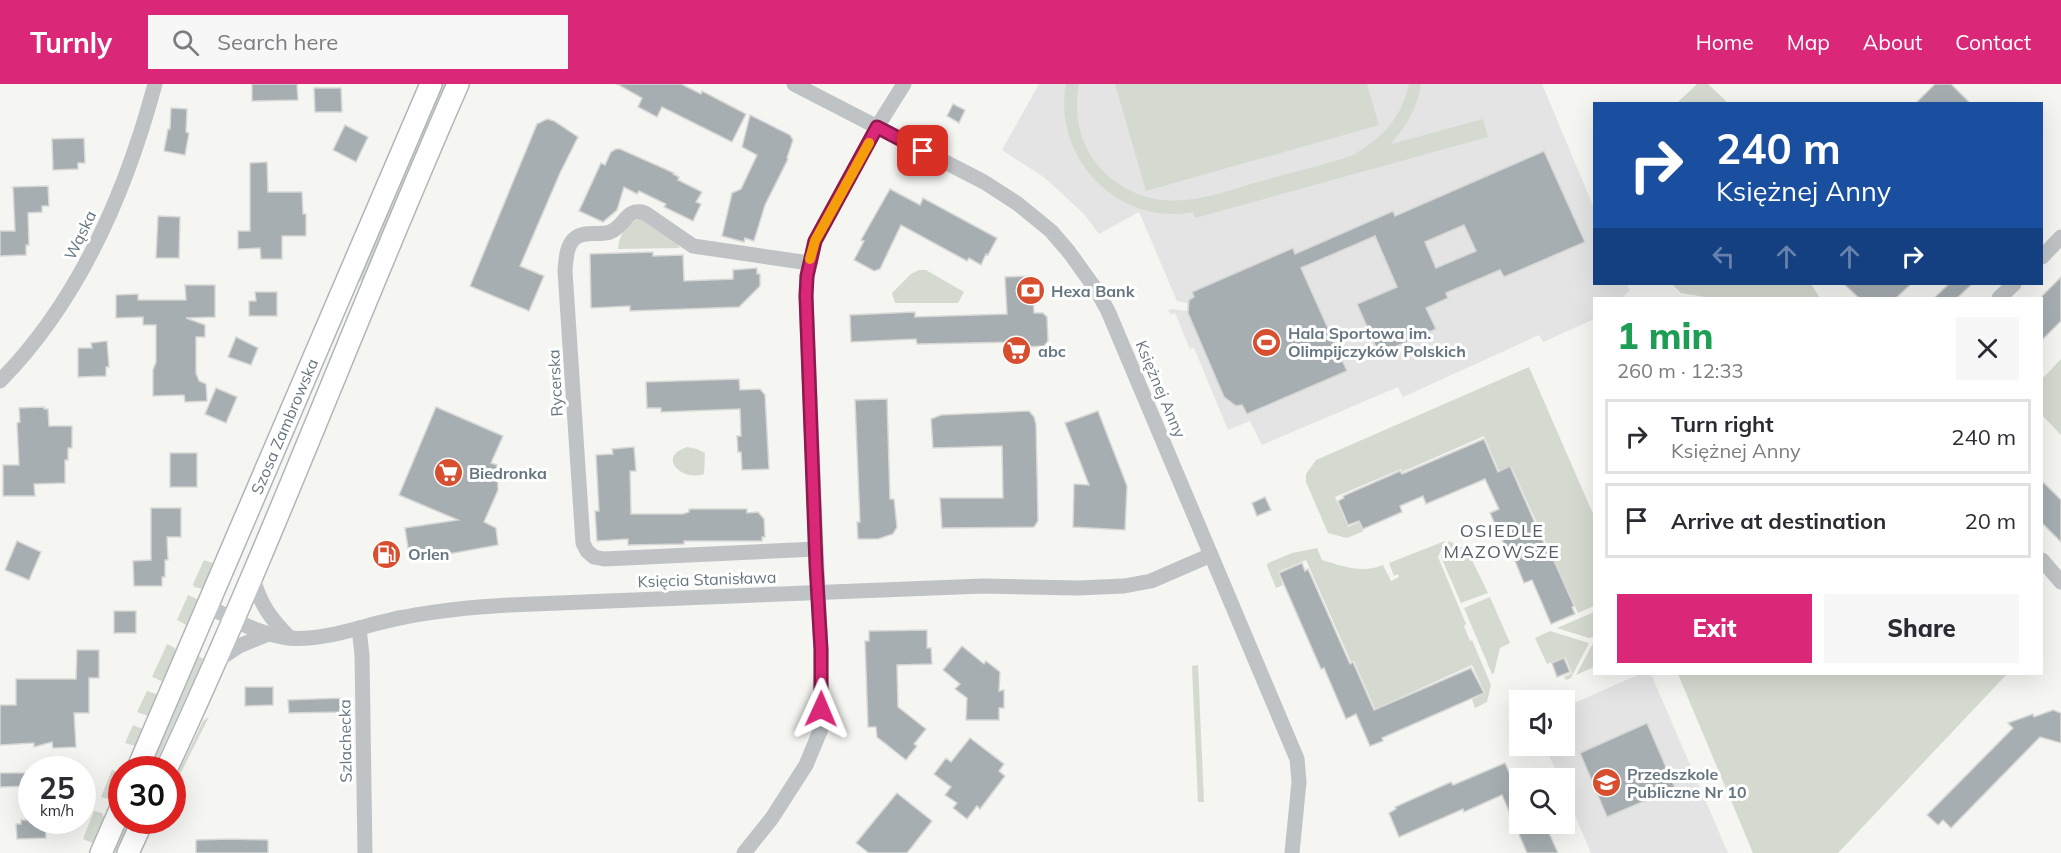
<!DOCTYPE html>
<meta charset="utf-8">
<style>
:root{--surface:#fff;--page:#f7f7f7;--text:#2b2b33;--muted:#7c7c81;--line:#e1e1e2;--accent:#db2777}
body{margin:0;font-family:Mulish,sans-serif;background:var(--page);color:var(--text);height:100vh;display:flex;flex-direction:column;font-size:22px;white-space:nowrap}
*{box-sizing:border-box;margin:0}
p{font-size:20px;color:var(--muted)}
.icon{flex:none;width:33px;height:33px;fill:none;stroke:currentColor;stroke-width:2;stroke-linecap:round;stroke-linejoin:round}
.map{position:relative;flex:1;overflow:hidden}
.details{position:absolute;left:1593px;top:213px;width:450px;height:378px;display:flex;flex-direction:column;background:var(--surface);border-radius:0px;box-shadow:0 6px 24px #0002}
.details>*{flex:none}
.guide{position:absolute;left:1593px;top:18px;width:450px;height:183px;border-radius:0px;box-shadow:0 6px 24px #0002;background:#1a4fa0;color:#fff;overflow:hidden}
.fabs{position:absolute;left:1509px;top:606px;display:grid;gap:12px}
.fabs a{display:grid;place-items:center;width:66px;height:66px;border-radius:0px;background:var(--surface);box-shadow:0 6px 24px #0002;font-size:30px}
.speed{position:absolute;left:18px;top:672px;display:flex;gap:12px;font-size:30px;font-weight:700;text-align:center}
.speed>*{display:grid;place-content:center;width:78px;height:78px;border-radius:50%;background:var(--surface);box-shadow:0 6px 24px #0002;line-height:1}
.speed small{font-size:15px;font-weight:400}
.speed .limit{border:9px solid #d22;background:#fff;color:#111}
.pin{position:absolute;display:grid;place-items:center;width:51px;height:51px;color:#fff;margin:-26px;border-radius:12px;box-shadow:0 3px 9px #0006}
.me{position:absolute;width:66px;margin:-33px;rotate:1deg;stroke-linejoin:round;filter:drop-shadow(0 0 4px #0008)}
.turn{display:flex;align-items:center;gap:21px;height:126px;padding:0 24px;font-size:27px}
.turn .icon{width:78px;height:78px;stroke-width:2.5}
.turn b{display:block;font-size:42px;line-height:51px}
.lanes{display:flex;align-items:center;height:57px;padding:0 24px;background:#0003;justify-content:center;gap:30px;direction:ltr}
.lanes .off{opacity:.35}
.round{display:grid;place-items:center;flex:none;width:63px;height:63px;border-radius:0px;background:var(--page)}
.headline{display:flex;align-items:center;justify-content:space-between;height:102px;padding:0 24px}
h1{font-size:36px;font-weight:800;line-height:45px;color:#1e9e55}
.cta{display:flex;gap:12px;margin-top:auto;padding:12px 24px}
.cta a{flex:1;height:69px;border-radius:0px;background:var(--accent);color:#fff;font-size:24px;font-weight:800;line-height:69px;text-align:center}
.cta a+a{background:var(--page);color:var(--text)}
ul{padding:0;list-style:none}
li{display:flex;align-items:center;gap:18px;height:75px;margin:0 12px 9px;padding:0 12px;border:3px solid var(--line);border-radius:0px}
li div{flex:1}
li b{display:block;font-size:22px}
li em{font-style:normal}
header{display:flex;align-items:center;gap:36px;box-sizing:border-box;height:84px;padding:0 30px;background:var(--accent);color:#fff}
header strong{font-size:28px}
nav{display:flex;gap:33px;margin-inline-start:auto;font-size:21px}
.search{width:420px;height:54px;background:var(--page);display:flex;align-items:center;gap:15px;box-sizing:border-box;padding:0 21px;border-radius:0px;color:var(--muted);font-size:22px}
.map>svg:first-child{display:block}
</style>
<header>
<strong>Turnly</strong>
<div class="search"><svg class="icon" aria-label="search" viewBox="0 0 24 24"><circle cx="10" cy="10" r="6"/><path d="M15 15l6 6"/></svg>Search here</div>
<nav><a>Home</a><a>Map</a><a>About</a><a>Contact</a></nav>
</header>
<div class="map">
<svg width="2061" height="769" viewBox="0 0 2061 769">
<rect width="100%" height="100%" fill="#f5f5f2"/>
<!-- built -->
<g fill="#e3e4e3">
<path d="M1039,0H1542L1594,124V200H1627L1630,206L1622,214H1594V235L1543,258L1539,251L1403,313L1398,303L1262,361L1250,337L1228,346L1194,264L1190,265L1175,229L1171,230L1168,227L1171,225L1187,227V219L1177,217L1139,128L1099,150L1084,130L1045,94L1002,66Z"/>
<path d="M1640,590H1651L1728,769H1591L1565,708L1564,694H1559L1545,662H1564L1565,623Z"/>
</g>
<!-- green -->
<g fill="#d5dad1">
<path d="M442,0H448L363,196L357,198Z"/>
<path d="M1066,0H1079C1074,27 1078,52 1093,75C1103,89 1115,99 1131,107C1176,129 1220,108 1265,96C1294,88 1325,81 1353,71C1384,52 1401,35 1409,0H1421C1417,25 1406,42 1391,60L1483,35L1488,53L1195,134L1193,128C1119,143 1052,74 1066,0Z"/>
<path d="M1115,0H1367L1379,41L1146,107Z"/>
<path d="M1697,0H1708L1728,19H1677Z"/>
<path d="M641,134L676,158L680,164L618,165C619,150 627,139 641,134Z"/>
<path d="M919,186H926L964,208L958,219H895L892,209L911,190Z"/>
<path d="M1672,200H1811L1820,214H1711L1681,209Z"/>
<path d="M2061,275V351L2042,331V295Z"/>
<path d="M1529,283L1594,432V522L1578,529L1511,382L1499,387L1484,352L1402,388L1401,385L1335,413L1348,443L1359,438L1363,446L1362,448L1347,454L1328,449L1306,398V390L1316,376Z"/>
<path d="M687,363L697,365L705,369L704,390C682,398 656,373 687,363Z"/>
<path d="M1445,457L1438,473L1466,540L1464,542L1470,557L1472,556L1491,601L1487,618L1475,624L1472,615L1485,609L1472,581L1375,625L1354,577L1351,578L1306,476L1278,488L1283,501L1276,504L1267,482L1268,479L1292,469L1317,464L1322,476C1342,482 1363,490 1383,481L1391,497L1399,493L1398,490L1394,492L1389,479Z"/>
<path d="M1449,457L1467,466L1488,509L1461,519L1441,473Z"/>
<path d="M204,476L213,479V483L203,505L194,503L193,500Z"/>
<path d="M188,511L199,516L188,542L177,536Z"/>
<path d="M1490,513L1510,559L1500,564L1494,589L1492,590L1464,524Z"/>
<path d="M1594,528L1593,553L1589,554L1557,544Z"/>
<path d="M1550,547L1589,559L1571,594L1566,596L1564,593L1572,589L1565,573L1547,580L1535,554Z"/>
<path d="M167,560L175,564L176,568L164,598L152,593Z"/>
<path d="M1594,560V583L1576,591L1592,561Z"/>
<path d="M196,571L204,575L153,685L147,686Z"/>
<path d="M1198,581L1204,718H1198L1192,582Z"/>
<path d="M1678,590H2007L1838,769H1753Z"/>
<path d="M147,607L156,610L158,613L150,630L148,632L137,628Z"/>
<path d="M209,633L173,704V699L203,637Z"/>
<path d="M133,641L143,645L135,662L125,659Z"/>
<path d="M112,686L121,689V696L113,715L111,716L101,713Z"/>
<path d="M94,727L102,729L105,735L93,759L83,755Z"/>
<path d="M125,737H132L118,769H111Z"/>
</g>
<!-- building -->
<g fill="#a6aeb2" stroke="#d7d7d5" stroke-width="1.5" fill-rule="evenodd">
<path d="M252,0H297L298,16L252,17Z"/>
<path d="M617,0H681L701,10L702,7L746,30L732,58L662,23L657,33L638,23L642,14Z"/>
<path d="M1935,0H1951L1971,20H1915Z"/>
<path d="M314,4H341L342,28H315Z"/>
<path d="M953,20L965,26L959,39L947,32Z"/>
<path d="M171,24L187,25L186,48L189,49L185,71L164,67L168,45H170Z"/>
<path d="M750,31L790,51L793,56L787,74L788,75L765,121L754,157L745,154L744,158L722,152L732,109L741,105L757,71L742,63Z"/>
<path d="M547,35L554,37L578,53L560,89L520,182L544,192L529,227L470,202L537,40Z"/>
<path d="M345,41L368,53L356,78L333,66Z"/>
<path d="M84,54L85,79H78V85L53,86L52,55Z"/>
<path d="M616,65H620L674,89L673,90L679,93L678,96L702,108L696,118L701,120L693,137L664,123L666,120L639,107L637,110L624,103L617,126L603,138L579,127L601,79L605,81L611,68Z"/>
<path d="M1544,67L1585,158L1504,193L1500,186L1446,209L1448,214L1426,224L1436,245L1379,270L1357,220L1397,203L1375,152L1301,184L1347,287L1247,330L1242,321L1236,322L1224,313L1188,229L1189,216L1194,213L1192,208L1293,164L1295,170L1393,127L1395,132ZM1464,141L1476,167L1436,184L1425,158Z"/>
<path d="M267,78L268,108H302L303,130H306V152H282V175H261L260,164L238,165V147H250V79Z"/>
<path d="M48,102L49,122H42V128L28,129L29,161H26V171L0,172V147H15L13,103Z"/>
<path d="M890,105L920,121L923,114L997,154L988,171L986,170L981,181L969,174L967,177L901,141L880,185L874,187L854,176L864,157L861,156Z"/>
<path d="M158,132L180,133L179,174H156Z"/>
<path d="M653,168V172L683,171L684,197L733,195V186L757,184V190H760V202L739,223L630,227V222L591,224L590,170Z"/>
<path d="M1032,192L1034,229H1043L1047,233L1048,257L1044,262L1025,263L1020,258L917,260L916,255L851,258L850,231L915,228V233L1007,230L1005,193Z"/>
<path d="M2061,193V237L2042,256V212Z"/>
<path d="M1844,200H1911L1896,214H1859Z"/>
<path d="M1949,200H1972L1957,214H1934Z"/>
<path d="M185,201H215V233L186,234L205,241V253H196V289L199,297L206,300L207,317L185,318L184,311L153,312V286L156,278V241H143V233L116,234V211L138,210V216H186Z"/>
<path d="M255,208H277V232H249V217H256Z"/>
<path d="M236,253L258,264L251,281L228,273Z"/>
<path d="M107,257L109,283H106V292L78,293V264H92L91,259Z"/>
<path d="M739,295L740,306L760,305L765,311L769,385L742,386L741,368H738L737,352H741L740,325L661,328V324H647L646,298Z"/>
<path d="M216,304L237,313L226,339L205,330Z"/>
<path d="M887,315L890,415H894L897,443L893,450L878,455H858L857,438H860L855,316Z"/>
<path d="M44,323V325H48L49,342H72V364H68V376H65V399L34,400L35,412H3V381H19L17,339L20,338L19,324Z"/>
<path d="M436,323L503,352L491,379L497,381L498,406L484,438L496,444L498,461L410,477L405,444L458,436L399,411Z"/>
<path d="M1029,327L1034,333L1036,340L1038,437L1034,443L942,444L940,414H1003L1002,362L933,364L931,335L941,331Z"/>
<path d="M1098,327L1127,402L1125,446L1073,443L1074,400L1089,401L1065,339Z"/>
<path d="M1484,355L1498,388L1510,382L1549,471L1551,470L1574,522L1572,523L1575,530L1551,540L1532,496L1524,499L1511,467L1508,469L1490,429L1499,425L1485,395L1426,420L1423,412L1400,422L1402,428L1363,445L1359,437L1348,441L1338,417L1344,414L1343,412L1400,387L1402,390Z"/>
<path d="M634,363L636,387H630L631,430H683L689,428V425H747V429L758,428L764,435L765,453H762V457H684V460L628,461V455L597,457L595,427H599L596,371L613,370L612,365Z"/>
<rect x="170" y="369" width="27" height="34"/>
<path d="M2042,397L2061,416V458L2042,439Z"/>
<path d="M1265,413L1271,426L1257,432L1252,419Z"/>
<path d="M151,424H181V453H167L168,476H165V493H162V502H134L133,477L151,476Z"/>
<path d="M17,457L41,468L29,496L5,486Z"/>
<path d="M1302,479L1305,487L1308,485L1350,580L1353,578L1374,626L1471,584L1484,609L1382,654L1383,657L1370,662L1356,630L1346,635L1324,584L1321,585L1279,489Z"/>
<rect x="114" y="527" width="22" height="22"/>
<path d="M927,546V564H931L932,580L897,581L898,623L926,645L914,660L917,662L906,676L877,653L876,643H868L865,557H869V547Z"/>
<path d="M962,562L984,580L986,577L1000,588L999,607L1004,606V624H999V636H966L967,614L955,605L960,600L943,586Z"/>
<path d="M77,566H99V594H89V629H74L76,663L53,664L52,658L34,663V659L0,661V621H16V595H76Z"/>
<path d="M1564,574L1570,588L1557,593L1552,579Z"/>
<path d="M245,603H273V621L245,622Z"/>
<path d="M343,614V628L289,629L288,616Z"/>
<path d="M2053,626L2061,629V659L2040,653L1951,744L1943,736L1938,741L1927,731L2013,644L2008,639L2033,630L2034,633Z"/>
<path d="M1647,639L1675,704L1607,733L1580,669Z"/>
<path d="M970,654L1004,680L999,687L1005,692L980,725L977,722L967,735L953,724L957,719L945,711L951,703L934,690L946,674L951,678Z"/>
<path d="M1505,679L1520,712V740H1545L1558,769H1527L1502,711L1464,728L1463,725L1399,753L1389,729L1396,725L1395,723L1451,698L1453,701Z"/>
<path d="M0,689H32V702L0,703Z"/>
<path d="M897,709L932,737L907,769H869L856,759Z"/>
<path d="M21,736H45L46,754L17,755L16,740H21Z"/>
<path d="M232,755L268,756V769H196V756Z"/>
</g>
<g fill="none" stroke-linecap="round" stroke-linejoin="round">
<defs>
<g id="secondary">
<path id="s1" d="M137,686L431,0"/>
<path d="M166,686C272,460 358,227 458,0"/>
<path d="M101,769L122,721"/>
<path d="M128,769L143,736"/>
</g>
</defs>
<!-- secondary casing -->
<use href="#secondary" stroke="#afb5b9" stroke-width="24"/>
<!-- street -->
<g stroke="#bfc3c6" stroke-width="15">
<path d="M794,0L984,98L1018,120L1051,147L1069,168L1097,207L1108,227L1297,675L1299,698L1292,769"/>
<path d="M2042,173L2061,153"/>
<path d="M809,179L693,162L645,129C625,123 626,142 610,148C599,152 583,146 574,155C566,163 566,176 565,187L583,459L587,467L594,473L604,475L816,465L806,212L807,192L815,157L877,43L904,0"/>
<path d="M1999,214L2014,200"/>
<path d="M0,297C80,216 126,108 155,0"/>
<path d="M2042,476L2061,498"/>
<path d="M252,492C261,521 269,533 290,554"/>
<path d="M208,522C233,536 259,550 288,554C325,558 369,539 405,533C440,526 474,523 509,521L983,502L1078,504L1124,502L1151,497L1211,471"/>
<path d="M359,544L362,571L365,769"/>
<path d="M218,576L239,562L268,550"/>
<path d="M744,769L772,734L806,681L821,645V566L816,465"/>
</g>
<!-- secondary -->
<use href="#secondary" stroke="#fff" stroke-width="21"/>
</g>
<g fill="none" stroke-linecap="round" stroke-linejoin="round">
<defs>
<path id="route" d="M821,625V566L816,481L806,212L807,192L815,157L877,43L923,67"/>
</defs>
<!-- route casing -->
<use href="#route" stroke="#8e194d" stroke-width="15"/>
<!-- route -->
<use href="#route" stroke="#db2777" stroke-width="10"/>
<!-- slow -->
<path stroke="#f59e0b" stroke-width="10" d="M810,175L815,157L869,59"/>
</g>
<!-- icons -->
<defs>
<symbol id="bank-disc" viewBox="-11 -11 22 22"><circle r="9.5" fill="#d84f30" stroke="#fff"/><path d="M-6-4H6V4H-6ZM0-2.3a2.3 2.3 0 1 0 0 4.6a2.3 2.3 0 1 0 0-4.6Z" fill="#fff"/></symbol>
<symbol id="stadium-disc" viewBox="-11 -11 22 22"><circle r="9.5" fill="#d84f30" stroke="#fff"/><path d="M0-5a6.5 5 0 1 0 0 10a6.5 5 0 1 0 0-10ZM-3.5-1.8h7v3.6h-7Z" fill="#fff"/></symbol>
<symbol id="supermarket-disc" viewBox="-11 -11 22 22"><circle r="9.5" fill="#d84f30" stroke="#fff"/><path d="M-6-5.5h2.5l.6 2H6L4.5 2H-2.5L-4.4-4H-6ZM-1.5 3.2a1.3 1.3 0 1 0 .1 0ZM3 3.2a1.3 1.3 0 1 0 .1 0Z" fill="#fff"/></symbol>
<symbol id="fuel-disc" viewBox="-11 -11 22 22"><circle r="9.5" fill="#d84f30" stroke="#fff"/><path d="M-5.5-6h7V0h2V4h1.3V-2.5L3-4.5l.8-.8L6-3V5H2.5V1h-1V6h-7ZM-4.2-4.7v3.2H.2V-4.7Z" fill="#fff"/></symbol>
<symbol id="school-disc" viewBox="-11 -11 22 22"><circle r="9.5" fill="#d84f30" stroke="#fff"/><path d="M0-5L7-2L0 1L-7-2ZM-4 1L0 2.5L4 1V4Q0 6-4 4Z" fill="#fff"/></symbol>
</defs>
<g fill-rule="evenodd">
<use href="#bank-disc" x="1014" y="190" width="33" height="33"/>
<use href="#stadium-disc" x="1250" y="242" width="33" height="33"/>
<use href="#supermarket-disc" x="1000" y="250" width="33" height="33"/>
<use href="#supermarket-disc" x="432" y="372" width="33" height="33"/>
<use href="#fuel-disc" x="370" y="454" width="33" height="33"/>
<use href="#school-disc" x="1590" y="682" width="33" height="33"/>
</g>
<g text-anchor="middle" dominant-baseline="central" stroke-width="6" stroke-linejoin="round" paint-order="stroke">
<!-- street labels -->
<g font-size="16" fill="#667681" stroke="#fff">
<text transform="translate(80 151) rotate(-64)">Wąska</text>
<text transform="translate(555 299) rotate(-93)">Rycerska</text>
<text transform="translate(1161 305) rotate(67)">Księżnej Anny</text>
<text stroke="none"><textPath href="#s1" startOffset="374">Szosa Zambrowska</textPath></text>
<text transform="translate(707 495) rotate(-2)">Księcia Stanisława</text>
<text transform="translate(345 657) rotate(-91)">Szlachecka</text>
</g>
<!-- poi labels -->
<g font-size="16" font-weight="bold" fill="#667681" stroke="#fff" text-anchor="start">
<text x="1051" y="207">Hexa Bank</text>
<text x="1288" y="249">Hala Sportowa im.<tspan x="1288" dy="18">Olimpijczyków Polskich</tspan></text>
<text x="1038" y="267">abc</text>
<text x="469" y="389">Biedronka</text>
<text x="408" y="470">Orlen</text>
<text x="1627" y="690">Przedszkole<tspan x="1627" dy="18">Publiczne Nr 10</tspan></text>
</g>
<!-- neighbourhood labels -->
<g font-size="18" letter-spacing="1.5" fill="#545f67" stroke="#fff">
<text x="1502" y="446">OSIEDLE<tspan x="1502" dy="21">MAZOWSZE</tspan></text>
</g>
</g>
</svg>
<div class="fabs">
<a><svg class="icon" aria-label="sound" viewBox="0 0 24 24"><path d="M4 9h4l5-4v14l-5-4H4zM17 9q2 3 0 6"/></svg></a>
<a><svg class="icon" aria-label="search" viewBox="0 0 24 24"><circle cx="10" cy="10" r="6"/><path d="M15 15l6 6"/></svg></a>
</div>
<div class="speed"><div>25<small>km/h</small></div><div class="limit">30</div></div>
<div class="pin" style="left:923px;top:67px;background:#d93025"><svg class="icon" aria-label="arrive" viewBox="0 0 24 24"><path d="M6 21V4h12l-3 4 3 4H6"/></svg></div>
<svg class="me" style="left:821px;top:625px" viewBox="-20 -20 40 40"><path d="M0-17L14 15 0 8-14 15z" fill="#db2777" stroke="#fff" stroke-width="4"/></svg>
<div class="guide">
<div class="turn"><svg class="icon" aria-label="right" viewBox="0 0 24 24"><path d="M7 20v-9h11M14 6l5 5-5 5"/></svg><div><b>240 m</b>Księżnej Anny</div></div>
<div class="lanes"><svg class="icon off" aria-label="left" viewBox="0 0 24 24"><path d="M17 20v-9H6M10 6l-5 5 5 5"/></svg><svg class="icon off" aria-label="ahead" viewBox="0 0 24 24"><path d="M12 20V5M6 11l6-6 6 6"/></svg><svg class="icon off" aria-label="ahead" viewBox="0 0 24 24"><path d="M12 20V5M6 11l6-6 6 6"/></svg><svg class="icon" aria-label="right" viewBox="0 0 24 24"><path d="M7 20v-9h11M14 6l5 5-5 5"/></svg></div>
</div>
<section class="details">
<div class="headline"><div><h1>1 min</h1><p>260 m · 12:33</p></div><a class="round"><svg class="icon" aria-label="close" viewBox="0 0 24 24"><path d="M6 6l12 12M18 6L6 18"/></svg></a></div>
<ul>
<li><svg class="icon" aria-label="right" viewBox="0 0 24 24"><path d="M7 20v-9h11M14 6l5 5-5 5"/></svg><div><b>Turn right</b><p>Księżnej Anny</p></div><em>240 m</em></li>
<li><svg class="icon" aria-label="arrive" viewBox="0 0 24 24"><path d="M6 21V4h12l-3 4 3 4H6"/></svg><div><b>Arrive at destination</b></div><em>20 m</em></li>
</ul>
<div class="cta"><a>Exit</a><a>Share</a></div>
</section>
</div>
